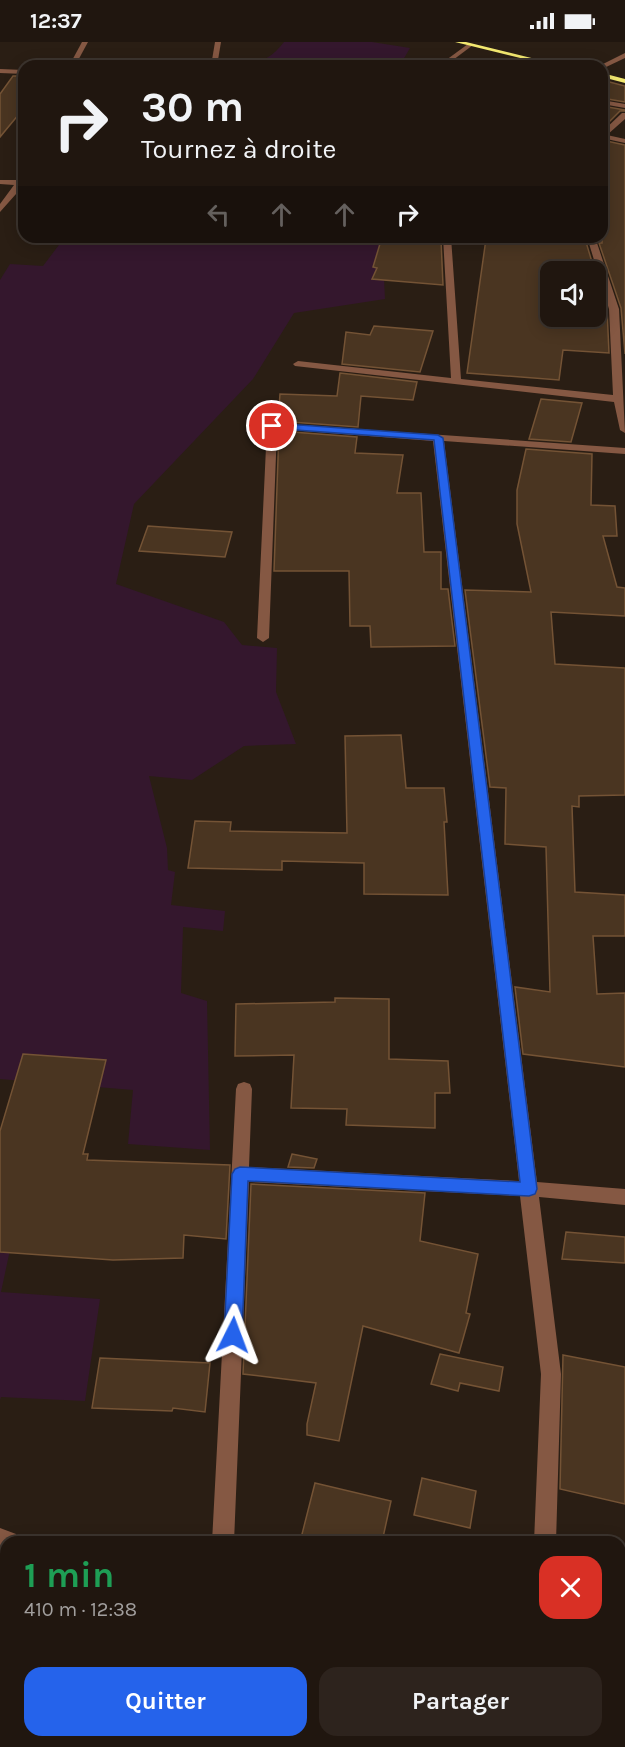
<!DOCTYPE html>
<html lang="fr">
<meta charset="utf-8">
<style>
:root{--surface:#20160f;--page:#2d231d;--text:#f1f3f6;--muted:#a29f9e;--line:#3d352f;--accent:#2563eb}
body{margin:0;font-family:Karla,sans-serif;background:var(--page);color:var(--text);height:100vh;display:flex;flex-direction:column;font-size:22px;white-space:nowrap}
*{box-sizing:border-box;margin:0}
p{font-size:20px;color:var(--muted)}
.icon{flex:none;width:33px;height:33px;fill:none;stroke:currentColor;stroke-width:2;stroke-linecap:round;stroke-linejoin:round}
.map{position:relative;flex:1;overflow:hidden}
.sheet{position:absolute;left:0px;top:1494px;width:626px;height:212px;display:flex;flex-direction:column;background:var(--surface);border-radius:18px 18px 0 0;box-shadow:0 3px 15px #0003,0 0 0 2px var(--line)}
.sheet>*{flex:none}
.top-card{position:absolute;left:18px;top:18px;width:590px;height:183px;border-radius:18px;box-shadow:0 3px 15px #0003,0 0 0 2px var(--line);background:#20160f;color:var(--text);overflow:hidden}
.buttons{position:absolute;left:540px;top:219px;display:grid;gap:12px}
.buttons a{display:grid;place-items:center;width:66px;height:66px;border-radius:12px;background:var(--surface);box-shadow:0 3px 15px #0003,0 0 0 2px var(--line);font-size:30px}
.pin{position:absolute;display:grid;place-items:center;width:51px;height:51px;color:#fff;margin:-26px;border:3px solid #fff;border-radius:50%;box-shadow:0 2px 6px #0007}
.me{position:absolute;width:66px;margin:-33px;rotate:3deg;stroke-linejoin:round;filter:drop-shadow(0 0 4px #0008)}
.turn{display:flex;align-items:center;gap:21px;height:126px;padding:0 24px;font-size:27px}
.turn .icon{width:78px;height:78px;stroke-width:2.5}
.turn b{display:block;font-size:42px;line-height:51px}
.lanes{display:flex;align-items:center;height:57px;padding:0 24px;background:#0003;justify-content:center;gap:30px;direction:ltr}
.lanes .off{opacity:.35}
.round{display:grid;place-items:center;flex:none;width:63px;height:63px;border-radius:18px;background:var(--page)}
.overview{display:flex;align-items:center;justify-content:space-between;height:102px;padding:0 24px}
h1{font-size:36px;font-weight:700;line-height:45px;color:#1e9e55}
.cta{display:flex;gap:12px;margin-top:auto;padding:12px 24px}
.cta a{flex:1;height:69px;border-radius:18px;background:var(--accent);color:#fff;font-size:24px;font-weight:700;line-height:69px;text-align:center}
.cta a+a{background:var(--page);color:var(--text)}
.status{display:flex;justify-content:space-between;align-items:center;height:42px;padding:0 30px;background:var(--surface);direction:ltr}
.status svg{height:16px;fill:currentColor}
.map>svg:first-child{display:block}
</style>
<div class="status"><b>12:37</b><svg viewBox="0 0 49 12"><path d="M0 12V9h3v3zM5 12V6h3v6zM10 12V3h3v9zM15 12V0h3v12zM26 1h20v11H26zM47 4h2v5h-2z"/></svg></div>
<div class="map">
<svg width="625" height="1705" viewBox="0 0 625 1705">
<rect width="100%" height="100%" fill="#2a1e14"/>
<!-- green -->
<g fill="#34172d">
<path d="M284,0H372L410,6L403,18L368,16L358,24H229L231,20C257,20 267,22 284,0Z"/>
<path d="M65,195H382L385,257L294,271L253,337L134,462L116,542L224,580L242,603L277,606L276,650L296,702L244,704L192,738L149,734L167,806L168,828L175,830L171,863L225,869L223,889L183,885L181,951L207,959L210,1108L128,1102L133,1048L0,1037V238L10,222L43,224Z"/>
<path d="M0,1147H23L1,1250L100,1257L85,1359L1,1355L0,1358Z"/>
</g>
<!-- building -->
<g fill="#4a3521" stroke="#745335" stroke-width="1.5">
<path d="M13,34H24V66L0,95V52Z"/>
<path d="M602,38L625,44V60L602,56Z"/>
<path d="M602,64L625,68V69H620L602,87Z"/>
<path d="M602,98L625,103V312L621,266L599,201H602Z"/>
<path d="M382,195L441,198L443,243L372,237L377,226L373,225Z"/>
<path d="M507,196L586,200L595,230H550V274H596V231L607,267L609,311L563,308L559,338L467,331L486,197Z"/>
<path d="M374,284L433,289L420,330L342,322L346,290L370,293Z"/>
<path d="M340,331L417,340L413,358L361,354L358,385L278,379L280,352L337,354Z"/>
<path d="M541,357L582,361L571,400L529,397Z"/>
<path d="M279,389L357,395L355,411L403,413L397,451H421L424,510H441V547H448L455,604L371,605L370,584H350L349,529H274Z"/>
<path d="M526,407L592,412L591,463L615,464L617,494H603L617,545L625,546V574L551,570L555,622L625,626V753L579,754V765L572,764L575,850L625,853V894H593L597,952L625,951V1025L523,1012L515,945L550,950L546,805L505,802L506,746L490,745L465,548L531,550L517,482V448Z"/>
<path d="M148,484L232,490L225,515L139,509Z"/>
<path d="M401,693L406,746H444L447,780H444L448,853L364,852V821L282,819V828L188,826L195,779L231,780L230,789L347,791L345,694Z"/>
<path d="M335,956L389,957V1017L448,1019L450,1051H435V1086L346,1083L347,1067L291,1066L294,1013L235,1014L236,962L335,960Z"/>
<path d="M23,1012L106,1018L83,1112H88L87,1118L230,1123L226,1197L184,1193L183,1216L113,1218L0,1210V1089Z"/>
<path d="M292,1112L317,1117L314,1126L288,1125Z"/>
<path d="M251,1142L425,1151L420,1199L478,1212L466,1271L470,1272L459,1311L363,1284L339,1399L307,1393V1382L316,1341L243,1332Z"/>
<path d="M566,1190L625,1195V1221L562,1217Z"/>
<path d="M440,1312L503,1325L499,1349L460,1341L458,1349L431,1342Z"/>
<path d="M563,1313L625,1325V1462L560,1447Z"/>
<path d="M100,1316L210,1321L205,1370L173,1366L172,1369L92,1366Z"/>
<path d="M422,1436L476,1449L470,1486L414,1473Z"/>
<path d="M315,1441L391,1459L382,1500H300Z"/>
</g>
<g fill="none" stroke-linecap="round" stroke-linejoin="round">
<!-- minor -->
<g fill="#855843" fill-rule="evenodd">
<path d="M82,0H88L75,24H69Z"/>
<path d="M215,0H221L217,24H211Z"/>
<path d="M468,2L473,3L445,24H438Z"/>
<path d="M625,11V16L604,26L599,24Z"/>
<path d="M0,27L24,28V32L0,31Z"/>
<path d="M602,58L625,62V66L602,62Z"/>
<path d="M622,71H625V77L607,93L625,97V101L602,96V90Z"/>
<path d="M21,133H24V143L0,170V162L14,143L0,142V138H18Z"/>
<path d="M443,195H451L461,337L613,353L609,267L587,195H595L619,267L625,391L620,388L614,360L295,324L293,322L298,319L451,336Z"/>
<path d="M272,381L625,406V412L444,399L537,1140L625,1147V1163L539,1155L561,1332L556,1500H534L541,1332L520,1154L249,1140L234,1500H212L236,1047L238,1042L244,1040L250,1042L252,1047L249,1125L519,1139L433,399L277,387L269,596L263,600L257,596L267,384Z"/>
<path d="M0,1486L16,1492L19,1500H6V1510L0,1508Z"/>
<path d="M207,1700H231L229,1705H205Z"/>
<path d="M558,1700H596L598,1705H560Z"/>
</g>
<!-- major -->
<g fill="#f3e870" fill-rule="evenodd">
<path d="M455,0H466L564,24H553Z"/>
<path d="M602,31L625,37V41L602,35Z"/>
</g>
</g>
<!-- route -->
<path fill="#2563eb" stroke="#184099" stroke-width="1.5" d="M272,381L438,393L443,396L537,1147L535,1152L529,1154L248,1139L242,1293L239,1299L233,1301L227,1299L224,1293L232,1132L235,1127L240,1125L520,1140L434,398L268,386L267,384Z"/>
</svg>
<div class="buttons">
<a><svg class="icon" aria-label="sound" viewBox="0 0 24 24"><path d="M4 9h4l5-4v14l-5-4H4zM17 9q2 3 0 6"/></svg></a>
</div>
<div class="pin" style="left:272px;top:384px;background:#d93025"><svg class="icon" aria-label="arrive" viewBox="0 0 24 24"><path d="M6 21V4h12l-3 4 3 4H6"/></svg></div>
<svg class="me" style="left:233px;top:1293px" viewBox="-20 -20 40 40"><path d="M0-17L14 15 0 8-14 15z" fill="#2563eb" stroke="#fff" stroke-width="4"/></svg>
<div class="top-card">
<div class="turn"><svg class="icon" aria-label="right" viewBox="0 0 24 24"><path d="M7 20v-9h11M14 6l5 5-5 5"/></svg><div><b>30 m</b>Tournez à droite</div></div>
<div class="lanes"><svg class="icon off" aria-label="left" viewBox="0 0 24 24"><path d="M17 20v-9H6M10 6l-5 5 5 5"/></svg><svg class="icon off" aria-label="ahead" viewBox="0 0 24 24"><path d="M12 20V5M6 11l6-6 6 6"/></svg><svg class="icon off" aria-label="ahead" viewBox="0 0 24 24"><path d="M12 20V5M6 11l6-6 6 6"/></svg><svg class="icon" aria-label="right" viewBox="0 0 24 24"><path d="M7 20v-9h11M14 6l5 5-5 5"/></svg></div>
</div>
<section class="sheet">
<div class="overview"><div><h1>1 min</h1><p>410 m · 12:38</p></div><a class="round" style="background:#d93025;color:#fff"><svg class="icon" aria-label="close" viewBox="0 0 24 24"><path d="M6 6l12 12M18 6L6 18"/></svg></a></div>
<div class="cta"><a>Quitter</a><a>Partager</a></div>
</section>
</div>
